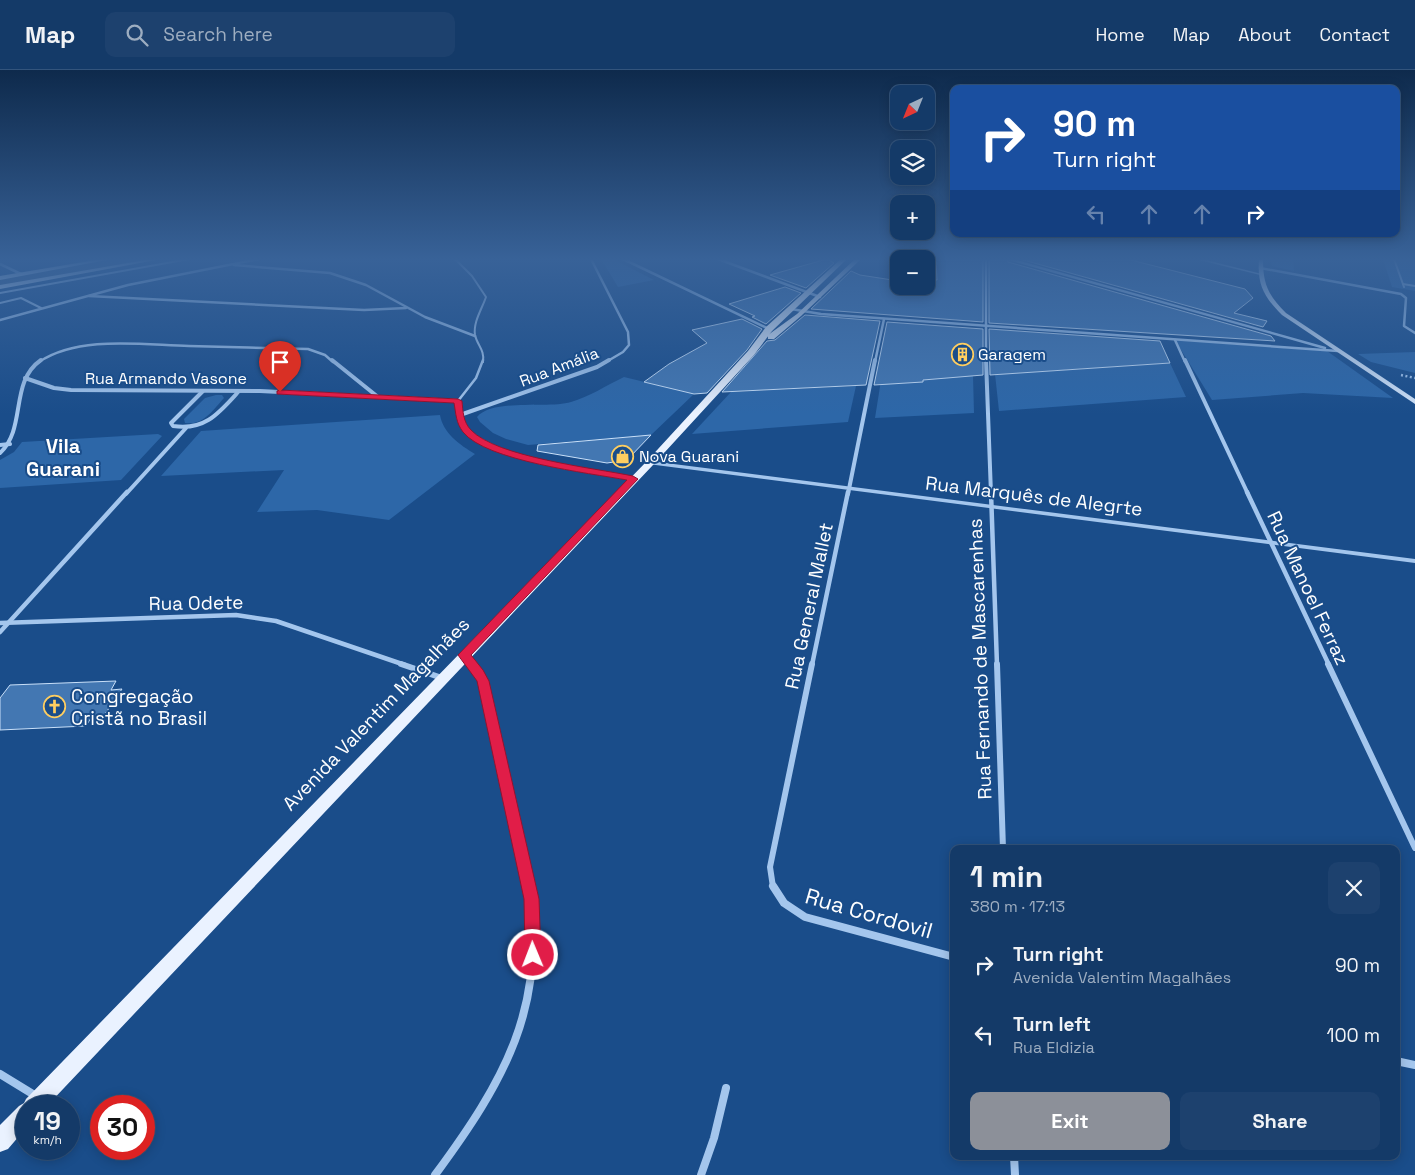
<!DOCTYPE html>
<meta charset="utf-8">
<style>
:root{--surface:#143a68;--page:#1d416e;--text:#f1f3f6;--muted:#9dadc0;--line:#33547c;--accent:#8c9099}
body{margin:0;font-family:"Space Grotesk",sans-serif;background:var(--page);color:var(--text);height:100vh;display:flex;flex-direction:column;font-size:19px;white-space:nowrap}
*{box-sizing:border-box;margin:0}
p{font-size:16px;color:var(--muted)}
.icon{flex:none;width:28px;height:28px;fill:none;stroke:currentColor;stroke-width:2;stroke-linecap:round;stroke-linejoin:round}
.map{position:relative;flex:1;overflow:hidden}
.panel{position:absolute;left:950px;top:775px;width:450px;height:315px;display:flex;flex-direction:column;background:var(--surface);border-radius:10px;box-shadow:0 2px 12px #0003,0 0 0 1px var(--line)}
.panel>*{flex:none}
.top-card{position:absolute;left:950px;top:15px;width:450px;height:152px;border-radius:10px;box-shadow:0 2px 12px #0003,0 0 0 1px var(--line);background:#1a4fa0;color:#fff;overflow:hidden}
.needle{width:32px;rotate:223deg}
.controls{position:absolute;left:890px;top:15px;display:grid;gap:10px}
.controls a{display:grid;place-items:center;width:45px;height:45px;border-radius:10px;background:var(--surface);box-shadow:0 2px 12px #0003,0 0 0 1px var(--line);font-size:25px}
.speed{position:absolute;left:15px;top:1025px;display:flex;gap:10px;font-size:25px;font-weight:700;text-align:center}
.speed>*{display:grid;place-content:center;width:65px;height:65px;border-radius:50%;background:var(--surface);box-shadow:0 2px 12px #0003,0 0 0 1px var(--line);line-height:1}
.speed small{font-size:12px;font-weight:400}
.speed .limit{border:8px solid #d22;background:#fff;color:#111}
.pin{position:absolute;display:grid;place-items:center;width:42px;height:42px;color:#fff;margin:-51px -21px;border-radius:50% 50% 50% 0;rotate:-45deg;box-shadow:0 0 5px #0007}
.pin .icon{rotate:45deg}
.me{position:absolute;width:55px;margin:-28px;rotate:359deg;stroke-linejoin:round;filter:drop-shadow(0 0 4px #0008)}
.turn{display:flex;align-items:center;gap:18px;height:105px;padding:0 20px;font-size:22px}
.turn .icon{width:65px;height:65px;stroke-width:2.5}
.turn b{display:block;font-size:35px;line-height:42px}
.lanes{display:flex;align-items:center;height:48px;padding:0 20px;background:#0003;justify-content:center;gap:25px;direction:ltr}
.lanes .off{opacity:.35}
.round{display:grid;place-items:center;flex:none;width:52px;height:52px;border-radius:10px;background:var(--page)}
.overview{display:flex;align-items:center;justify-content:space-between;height:85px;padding:0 20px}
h1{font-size:30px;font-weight:700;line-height:38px}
.action{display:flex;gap:10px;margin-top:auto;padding:10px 20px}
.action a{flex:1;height:58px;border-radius:10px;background:var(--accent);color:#fff;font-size:20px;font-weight:700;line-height:58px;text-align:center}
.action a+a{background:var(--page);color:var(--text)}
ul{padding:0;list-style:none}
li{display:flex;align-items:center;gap:15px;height:70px;padding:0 20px}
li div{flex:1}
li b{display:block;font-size:19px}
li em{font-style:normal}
header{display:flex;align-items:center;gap:30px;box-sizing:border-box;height:70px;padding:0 25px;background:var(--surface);border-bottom:1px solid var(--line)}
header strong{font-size:24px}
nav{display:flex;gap:28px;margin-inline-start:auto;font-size:18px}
.search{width:350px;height:45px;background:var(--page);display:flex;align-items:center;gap:12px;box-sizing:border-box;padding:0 18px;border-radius:10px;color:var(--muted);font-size:19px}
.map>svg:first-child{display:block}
</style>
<header>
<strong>Map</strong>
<div class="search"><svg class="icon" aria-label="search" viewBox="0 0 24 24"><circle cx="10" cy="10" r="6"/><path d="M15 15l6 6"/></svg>Search here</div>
<nav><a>Home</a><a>Map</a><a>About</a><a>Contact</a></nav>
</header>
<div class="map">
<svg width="1415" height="1105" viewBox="0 0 1415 1105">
<rect width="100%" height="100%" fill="#1a4d8a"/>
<!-- green -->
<g fill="#2d67a8">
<path d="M601,189H613L654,210L618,217Z"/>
<path d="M1270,189H1293L1294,201L1272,196Z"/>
<path d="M1383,189H1415V221L1392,217Z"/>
<path d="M1175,270L1327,281L1393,328L1303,323L1212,330Z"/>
<path d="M1415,282V303L1371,292L1358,284Z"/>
<path d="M1170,293L1186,327L999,341L995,304L1086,299L1109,294L1111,297Z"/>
<path d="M882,304L908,306H973L974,343L875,348Z"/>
<path d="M624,307L694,324L651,365L528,375L506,369L493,363L480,352L477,347C493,328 548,339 571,332C589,327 607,315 624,307Z"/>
<path d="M856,316L848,352L692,364L731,322Z"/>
<path d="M216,325H222L224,328C213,340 203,356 185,353L184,349L205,328Z"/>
<path d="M440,345C443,363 460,375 475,384L389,450L317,440L257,442L284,400L161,406L201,361Z"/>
<path d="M158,364L162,366L121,410L0,418V390L14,382L22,372Z"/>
</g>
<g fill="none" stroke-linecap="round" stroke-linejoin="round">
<!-- river -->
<path fill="#3e638f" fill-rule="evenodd" d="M98,189H142L139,193L132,195L0,218V206Z"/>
</g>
<!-- building -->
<g fill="#4377b2" stroke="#c9e0f9">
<path d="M827,189L834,193L806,218L770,205Z"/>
<path d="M936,189H983V252L811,239L851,201L860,205L899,211V216H926V210H937Z"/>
<path d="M989,189H1006L1008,192L1271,266L1275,271L989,253Z"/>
<path d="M1020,189H1127L1245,219L1253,228L1234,243L1267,251L1263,257Z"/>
<path d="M785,217L801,223L766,254L752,247L755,246L729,234Z"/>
<path d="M805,245L880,251L866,315L722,322L767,271L775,270Z"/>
<path d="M742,249L762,259L747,280L707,323L694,324L644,312L669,294L707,273L692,260Z"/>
<path d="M887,252L983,259V305L923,310V312L874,315Z"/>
<path d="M989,259L1160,271L1170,293L990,305Z"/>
<path d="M651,365L627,390L607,393L537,381L538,375Z"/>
<path d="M116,611L111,620L122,619L103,647L91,648L86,656L0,660V628L10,615Z"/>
</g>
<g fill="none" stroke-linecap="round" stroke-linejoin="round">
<!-- path -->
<path stroke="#a4c6ed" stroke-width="2.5" stroke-dasharray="2 2.5" stroke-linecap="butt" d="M1401,305L1415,308"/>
<!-- service-far1 -->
<g stroke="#a4c6ed" stroke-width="2">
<path d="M455,189L472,206L486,227C482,239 473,252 475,265C477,275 485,280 483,292"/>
<path d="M1394,189L1404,217"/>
<path d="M1403,214L1415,216"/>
<path d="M0,223L189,189"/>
<path d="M0,233L21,228L41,238"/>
</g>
<!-- service -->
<path stroke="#a4c6ed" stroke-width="2.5" d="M467,361L461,351L458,331L476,308L483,290"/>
<!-- minor-far4 -->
<g stroke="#a4c6ed" stroke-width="2.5">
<path d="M591,189L628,262L629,275L623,282L606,292"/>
<path d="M623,189L771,260"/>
<path d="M718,189L820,227"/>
<path d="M986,189V292"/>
<path d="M1009,189L1325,278"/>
<path d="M0,194L21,204"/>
<path d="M234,195L330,203L366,215L425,247L475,266"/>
<path d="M1260,198L1401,224L1406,228L1404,256L1415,263"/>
<path d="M89,226L364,240L406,238"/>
<path d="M791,239L821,244L1338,281"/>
<path d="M0,250L128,215L258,189"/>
<path d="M1175,270L1185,292"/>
<path d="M39,292C79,265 143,275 189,276C229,277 268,278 308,279L325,285L333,292"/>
<path d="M875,292L884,249"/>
</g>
<!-- minor-far3 -->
<g stroke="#a4c6ed" stroke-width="4">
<path d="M332,290L378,327"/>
<path d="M986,290L991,424"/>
<path d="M1185,290L1248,424"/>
<path d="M25,308L54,318L71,320L260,321L458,331"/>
<path d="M203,321L171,353L173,356C205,361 219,343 239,321"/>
<path d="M460,345L597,297L609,290"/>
<path d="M467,361C512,395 579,398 633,409"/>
<path d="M0,375L10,374"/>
<path d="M0,383C27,358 9,312 41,290"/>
<path d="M126,424L186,358"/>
<path d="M848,424L875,290"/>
</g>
<!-- minor-far2 -->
<g stroke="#a4c6ed" stroke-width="4.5">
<path d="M991,422L997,595"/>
<path d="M1247,422L1329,595"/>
<path d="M0,553L236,545L276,551L405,595"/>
<path d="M0,562L127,422"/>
<path d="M465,587L472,595"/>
<path d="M812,595L848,422"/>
</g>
<!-- minor-far1 -->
<g stroke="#a4c6ed" stroke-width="6">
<path d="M401,594L442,608"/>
<path d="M471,594L483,611L528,817"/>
<path d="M997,594L1003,779"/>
<path d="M1328,594L1415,778"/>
<path d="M773,817L770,797L812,594"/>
</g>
<!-- minor -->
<g stroke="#a4c6ed" stroke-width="8">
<path d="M773,816L784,833L805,847L954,887"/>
<path d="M1396,991L1415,995"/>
<path d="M0,1004L36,1026"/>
<path d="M1014,1086L1015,1105"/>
<path d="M435,1105C503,1013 549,935 528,816"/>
<path d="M701,1105L714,1068L726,1018"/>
</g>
<!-- tertiary -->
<g fill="#a4c6ed" fill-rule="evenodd">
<path d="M1195,189H1202L1262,204L1260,205Z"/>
<path d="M650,391L1415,489V493L648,394V392Z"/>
</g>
<!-- secondary -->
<g fill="#d1e3f9" fill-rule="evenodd">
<path d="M102,189H112L0,210V206Z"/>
<path d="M151,189H161L0,219V215Z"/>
<path d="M1259,189H1263C1263,214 1268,225 1286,243L1415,329V334L1282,245C1264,227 1257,215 1259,189Z"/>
</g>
<!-- primary -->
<g fill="#eaf2ff" fill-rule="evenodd">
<path d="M841,189H847L772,261L754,285L653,395L47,1036H26V1058L8,1079L0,1082V1055L19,1036L24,1033L26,1029L647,391L748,281L766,257Z"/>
<path d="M855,189H861L801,246L774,269H768V265L797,244Z"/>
</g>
</g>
<!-- sky -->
<linearGradient id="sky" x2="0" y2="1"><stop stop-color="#0e2a4c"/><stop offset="0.55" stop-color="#386298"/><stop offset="1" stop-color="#386298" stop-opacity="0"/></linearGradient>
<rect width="1415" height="344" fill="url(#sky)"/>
<!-- route -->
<path fill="#e11d48" stroke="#92132f" d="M280,320L458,329L462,331C463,341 463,352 471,360C496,387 594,398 633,406L638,409L471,585L483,600L489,611L539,829L541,885L539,891L533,893L527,891L525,885L524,829L477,611L458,585L627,410C589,403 486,391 463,362C456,353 456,344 454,333L277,324V321Z"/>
<!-- icons -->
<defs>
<symbol id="building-ring" viewBox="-11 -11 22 22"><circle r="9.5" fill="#1a4d8a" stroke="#ffce60" stroke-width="1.5"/><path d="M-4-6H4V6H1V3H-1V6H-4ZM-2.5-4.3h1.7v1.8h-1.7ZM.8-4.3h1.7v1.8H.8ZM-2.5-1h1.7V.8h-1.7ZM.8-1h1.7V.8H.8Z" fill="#ffce60"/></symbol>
<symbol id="shop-ring" viewBox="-11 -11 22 22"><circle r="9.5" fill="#1a4d8a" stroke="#ffce60" stroke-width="1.5"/><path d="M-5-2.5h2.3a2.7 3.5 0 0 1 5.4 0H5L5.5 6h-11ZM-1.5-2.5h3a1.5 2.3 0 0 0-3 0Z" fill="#ffce60"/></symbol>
<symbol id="church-ring" viewBox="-11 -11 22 22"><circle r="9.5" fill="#1a4d8a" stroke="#ffce60" stroke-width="1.5"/><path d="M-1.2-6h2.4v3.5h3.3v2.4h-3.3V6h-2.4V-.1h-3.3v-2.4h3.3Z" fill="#ffce60"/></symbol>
</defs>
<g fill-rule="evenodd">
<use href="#building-ring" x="950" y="272" width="25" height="25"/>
<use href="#shop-ring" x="610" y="374" width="25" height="25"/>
<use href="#church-ring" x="42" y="624" width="25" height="25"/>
</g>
<g text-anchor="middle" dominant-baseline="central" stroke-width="4" stroke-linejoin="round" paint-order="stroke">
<!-- far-poi labels -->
<g font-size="16" fill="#fff" stroke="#1a4d8a" text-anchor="start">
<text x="978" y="284">Garagem</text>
<text x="639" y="386">Nova Guarani</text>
</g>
<!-- far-street labels -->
<g font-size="16" fill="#fff" stroke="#1a4d8a">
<text transform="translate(559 297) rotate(-21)">Rua Amália</text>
<text x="166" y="308">Rua Armando Vasone</text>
</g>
<!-- street labels -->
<g font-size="19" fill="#fff" stroke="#1a4d8a">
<text transform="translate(1034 426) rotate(7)">Rua Marquês de Alegrte</text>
<text transform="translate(1308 518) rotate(65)">Rua Manoel Ferraz</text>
<text transform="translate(196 533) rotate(-1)">Rua Odete</text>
<text transform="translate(809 536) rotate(-78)">Rua General Mallet</text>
<text transform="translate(980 589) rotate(-92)">Rua Fernando de Mascarenhas</text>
<text transform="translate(376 644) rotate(-46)">Avenida Valentim Magalhães</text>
</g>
<!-- poi labels -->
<g font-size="19" fill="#fff" stroke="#1a4d8a" text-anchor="start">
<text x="71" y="626">Congregação<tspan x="71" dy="22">Cristã no Brasil</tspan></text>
</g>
<!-- far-district labels -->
<g font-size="20" font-weight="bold" fill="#fff" stroke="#1a4d8a">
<text x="63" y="376">Vila<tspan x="63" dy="23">Guarani</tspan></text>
</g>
<!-- near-street labels -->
<g font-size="22" fill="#fff" stroke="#1a4d8a">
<text transform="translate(869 843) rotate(16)">Rua Cordovil</text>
</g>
</g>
</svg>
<div class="controls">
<a><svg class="needle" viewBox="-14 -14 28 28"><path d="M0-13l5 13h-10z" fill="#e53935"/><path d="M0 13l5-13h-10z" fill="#9dadc0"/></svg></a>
<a><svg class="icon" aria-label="layers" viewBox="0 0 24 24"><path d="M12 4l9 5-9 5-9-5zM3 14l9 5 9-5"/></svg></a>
<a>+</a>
<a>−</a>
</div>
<div class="speed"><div>19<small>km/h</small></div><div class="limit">30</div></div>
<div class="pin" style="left:280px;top:322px;background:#d93025"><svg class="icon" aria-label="arrive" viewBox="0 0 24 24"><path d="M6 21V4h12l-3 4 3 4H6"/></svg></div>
<svg class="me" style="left:533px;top:885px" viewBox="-20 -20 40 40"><circle r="17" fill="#e11d48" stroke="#fff" stroke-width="3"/><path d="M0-11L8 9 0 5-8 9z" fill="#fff"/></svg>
<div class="top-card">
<div class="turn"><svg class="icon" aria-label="right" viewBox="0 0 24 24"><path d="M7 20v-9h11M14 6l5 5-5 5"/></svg><div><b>90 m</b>Turn right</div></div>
<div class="lanes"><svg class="icon off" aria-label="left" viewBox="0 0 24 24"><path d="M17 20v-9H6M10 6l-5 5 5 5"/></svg><svg class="icon off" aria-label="ahead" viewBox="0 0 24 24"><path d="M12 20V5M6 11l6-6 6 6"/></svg><svg class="icon off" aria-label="ahead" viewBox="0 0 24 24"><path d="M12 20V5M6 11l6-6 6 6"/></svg><svg class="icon" aria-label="right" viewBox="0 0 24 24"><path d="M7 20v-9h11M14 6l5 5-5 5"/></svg></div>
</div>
<section class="panel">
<div class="overview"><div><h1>1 min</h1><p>380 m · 17:13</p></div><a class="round"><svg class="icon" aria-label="close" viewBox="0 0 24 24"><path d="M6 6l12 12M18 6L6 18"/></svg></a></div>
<ul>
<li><svg class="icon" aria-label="right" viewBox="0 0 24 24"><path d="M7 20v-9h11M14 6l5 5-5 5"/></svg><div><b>Turn right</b><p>Avenida Valentim Magalhães</p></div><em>90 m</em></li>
<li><svg class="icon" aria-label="left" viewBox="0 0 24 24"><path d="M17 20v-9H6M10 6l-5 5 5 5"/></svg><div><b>Turn left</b><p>Rua Eldizia</p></div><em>100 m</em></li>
</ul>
<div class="action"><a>Exit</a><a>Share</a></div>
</section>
</div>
